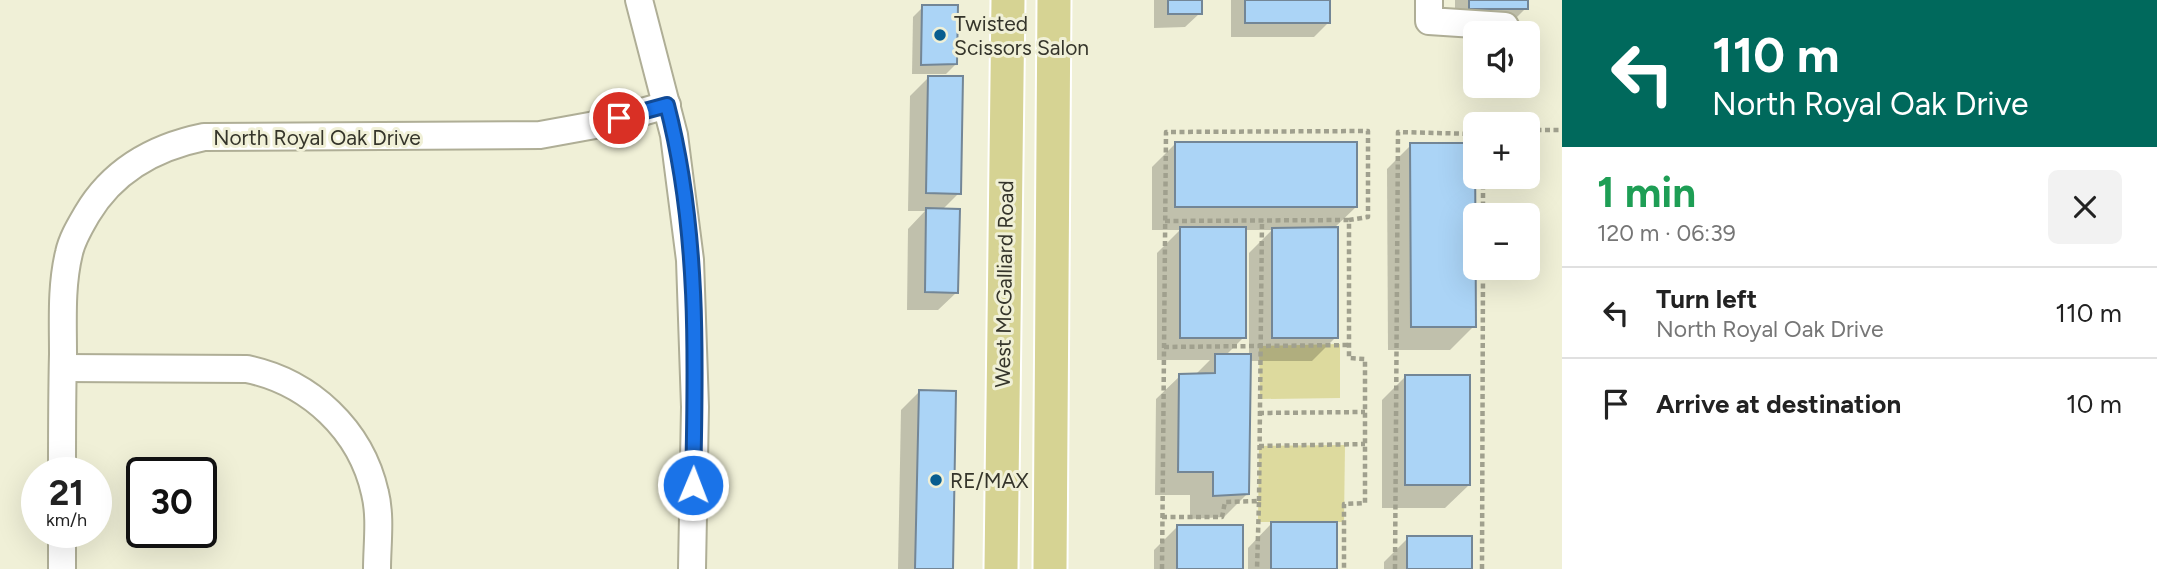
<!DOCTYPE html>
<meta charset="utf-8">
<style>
:root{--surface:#fff;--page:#f2f2f2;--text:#222;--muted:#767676;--line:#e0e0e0}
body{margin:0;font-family:Figtree,sans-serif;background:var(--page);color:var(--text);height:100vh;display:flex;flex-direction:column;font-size:26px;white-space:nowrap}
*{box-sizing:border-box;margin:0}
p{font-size:23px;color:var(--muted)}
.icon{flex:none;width:38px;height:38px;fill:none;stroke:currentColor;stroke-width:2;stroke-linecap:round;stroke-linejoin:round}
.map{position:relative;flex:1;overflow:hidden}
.sheet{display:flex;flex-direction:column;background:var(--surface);width:595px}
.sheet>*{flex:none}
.top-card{background:#00695c;color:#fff;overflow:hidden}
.controls{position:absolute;left:1463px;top:21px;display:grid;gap:14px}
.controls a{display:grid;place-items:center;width:77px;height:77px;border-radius:10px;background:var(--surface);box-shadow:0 7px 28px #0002;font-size:35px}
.speed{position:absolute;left:21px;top:457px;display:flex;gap:14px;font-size:35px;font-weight:700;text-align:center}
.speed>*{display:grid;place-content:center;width:91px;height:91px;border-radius:50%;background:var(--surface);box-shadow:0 7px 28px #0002;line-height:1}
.speed small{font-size:18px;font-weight:400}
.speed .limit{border:4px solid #111;border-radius:10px;background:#fff;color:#111}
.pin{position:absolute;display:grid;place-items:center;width:60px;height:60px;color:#fff;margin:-30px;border:4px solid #fff;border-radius:50%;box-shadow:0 2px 7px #0007}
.me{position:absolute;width:77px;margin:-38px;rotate:1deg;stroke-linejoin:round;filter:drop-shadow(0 0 5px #0008)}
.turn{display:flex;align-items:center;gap:24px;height:147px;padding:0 35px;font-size:32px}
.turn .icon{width:91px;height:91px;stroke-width:2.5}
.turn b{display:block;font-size:49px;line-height:60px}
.round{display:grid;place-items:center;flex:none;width:74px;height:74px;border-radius:10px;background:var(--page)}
.overview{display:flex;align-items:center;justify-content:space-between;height:119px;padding:0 35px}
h1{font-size:42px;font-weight:700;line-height:52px;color:#1e9e55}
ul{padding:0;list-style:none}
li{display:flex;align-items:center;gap:21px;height:91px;padding:0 35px;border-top:2px solid var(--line)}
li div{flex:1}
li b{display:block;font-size:26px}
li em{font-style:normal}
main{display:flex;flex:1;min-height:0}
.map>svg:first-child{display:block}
</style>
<main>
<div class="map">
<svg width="1562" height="569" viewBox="0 0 1562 569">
<rect width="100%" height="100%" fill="#f0f0d7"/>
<!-- green -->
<g fill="#ddda9e">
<path d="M1340,344V398L1260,399L1259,346Z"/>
<path d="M1345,445L1344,522H1258L1259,446Z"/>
</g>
<!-- shadow -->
<g fill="#0003" fill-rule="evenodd">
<path d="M1154,0H1200V13L1185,27L1154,28Z"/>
<path d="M1231,0H1329V22L1314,37H1231Z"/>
<path d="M1455,0H1526V8L1512,22L1455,23Z"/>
<path d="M923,7L956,64L946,74H912L913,17Z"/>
<path d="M928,78L959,193L942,210L957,292L938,310H907L908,229L925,211H908L910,96Z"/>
<path d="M1175,144L1356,207L1333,229L1336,337L1312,361H1249L1248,493L1224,517L1190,519V495H1155L1156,399L1180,376L1195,375L1210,360H1157V253L1180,230H1152V167ZM1244,230H1272L1249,253V356H1225L1244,337Z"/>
<path d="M1411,145L1474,326L1450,350H1388L1387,169Z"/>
<path d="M1405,377L1469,485L1445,508H1382V400Z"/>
<path d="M919,392L951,569H898L901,410Z"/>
<path d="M1271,524L1335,569H1248V548Z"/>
<path d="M1177,527L1241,569H1154V550Z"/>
<path d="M1408,538L1471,569H1384V562Z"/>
</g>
<!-- building -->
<g fill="#abd4f6" stroke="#738696" stroke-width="2">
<rect x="1168" y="0" width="34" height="14"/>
<rect x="1245" y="0" width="85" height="23"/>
<rect x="1469" y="0" width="59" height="9"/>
<path d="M922,5H958L957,64L921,65Z"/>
<path d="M928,76H963L961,194L926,193Z"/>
<rect x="1175" y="142" width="182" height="65"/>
<path d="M1410,143H1475L1476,327H1411Z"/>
<path d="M926,208L960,209L958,293L925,292Z"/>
<rect x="1180" y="227" width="66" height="111"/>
<path d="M1338,227V338H1272V228Z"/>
<path d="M1215,354H1251L1249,494L1213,496V472H1178L1179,374L1215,373Z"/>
<rect x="1405" y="375" width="65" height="110"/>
<path d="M919,390L956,391L953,569H915Z"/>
<rect x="1271" y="522" width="66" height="47"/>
<rect x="1177" y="525" width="66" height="44"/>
<rect x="1407" y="536" width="65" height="33"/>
</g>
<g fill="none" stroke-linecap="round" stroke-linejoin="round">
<defs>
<g id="minor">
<path d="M639,0L674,135L690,260L695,407L692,569"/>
<path d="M1429,0V21L1505,26"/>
<path d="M63,368L247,369C310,382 361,430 375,493C381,517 377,545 377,569"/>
<path d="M62,472C62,433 62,394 63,354C63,320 61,286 69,253C72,239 80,226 87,214C113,170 155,147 204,137L540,135L595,125L667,105"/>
<path d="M62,569V532"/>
</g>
<g id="major">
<path d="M1001,569L1008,0"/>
<path d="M1050,569L1054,0"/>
</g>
</defs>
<!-- minor casing -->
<use href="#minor" stroke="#afae96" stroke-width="30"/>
<!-- major casing -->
<use href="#major" stroke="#fff" stroke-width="37"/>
<!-- path -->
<g stroke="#a0a08e" stroke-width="4.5" stroke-dasharray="5 3.5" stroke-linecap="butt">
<path d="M1528,130H1562"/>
<path d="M1483,215V177"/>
<path d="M1165,221L1349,220"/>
<path d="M1164,347L1351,345"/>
<path d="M1259,413L1365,412"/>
<path d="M1259,446L1365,444"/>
<path d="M1259,501L1262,220"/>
<path d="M1162,517H1222L1225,502L1259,501L1257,569"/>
<path d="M1162,569L1166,132L1368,131V217L1349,220V358L1365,359V503L1344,504V569"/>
<path d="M1395,569L1398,132L1475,134"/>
<path d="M1482,569L1483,268"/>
</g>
<!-- minor -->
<use href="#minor" stroke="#fff" stroke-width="26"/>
<!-- major -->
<use href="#major" stroke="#d6d393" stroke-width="33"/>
</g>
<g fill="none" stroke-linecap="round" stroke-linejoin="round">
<defs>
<path id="route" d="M619,118L667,105C699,228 696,360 693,485"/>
</defs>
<!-- route casing -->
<use href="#route" stroke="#114b97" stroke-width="18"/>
<!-- route -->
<use href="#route" stroke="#1a73e8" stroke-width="12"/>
</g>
<!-- markers -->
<g fill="#085d8f" stroke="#f0f0d7" stroke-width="2.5">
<circle cx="940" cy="35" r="7"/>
<circle cx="936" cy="480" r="7"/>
</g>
<g text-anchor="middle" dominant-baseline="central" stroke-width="6" stroke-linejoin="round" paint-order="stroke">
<!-- poi labels -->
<g font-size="21" fill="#35352b" stroke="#f0f0d7" text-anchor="start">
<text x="954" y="23">Twisted<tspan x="954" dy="24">Scissors Salon</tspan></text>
<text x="950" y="480">RE/MAX</text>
</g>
<!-- street labels -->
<g font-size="21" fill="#35352b" stroke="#f0f0d7">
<text x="317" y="137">North Royal Oak Drive</text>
<text transform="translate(1004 284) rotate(-89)">West McGalliard Road</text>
</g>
</g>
</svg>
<div class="controls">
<a><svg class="icon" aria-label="sound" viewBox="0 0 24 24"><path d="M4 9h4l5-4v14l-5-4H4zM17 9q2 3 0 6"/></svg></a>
<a>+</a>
<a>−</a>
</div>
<div class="speed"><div>21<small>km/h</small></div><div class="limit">30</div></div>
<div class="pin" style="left:619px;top:118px;background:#d93025"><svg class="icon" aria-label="arrive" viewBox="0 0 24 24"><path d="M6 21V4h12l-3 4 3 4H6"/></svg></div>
<svg class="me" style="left:693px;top:485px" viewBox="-20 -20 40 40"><circle r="17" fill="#1a73e8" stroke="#fff" stroke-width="3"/><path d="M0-11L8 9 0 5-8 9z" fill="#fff"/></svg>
</div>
<section class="sheet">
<div class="top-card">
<div class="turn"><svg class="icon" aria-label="left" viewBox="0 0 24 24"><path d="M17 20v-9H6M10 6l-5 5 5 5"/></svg><div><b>110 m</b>North Royal Oak Drive</div></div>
</div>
<div class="overview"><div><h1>1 min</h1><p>120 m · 06:39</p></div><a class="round"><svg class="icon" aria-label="close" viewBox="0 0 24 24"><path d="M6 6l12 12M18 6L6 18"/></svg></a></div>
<ul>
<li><svg class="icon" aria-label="left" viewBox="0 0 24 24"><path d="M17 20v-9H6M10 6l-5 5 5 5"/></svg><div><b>Turn left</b><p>North Royal Oak Drive</p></div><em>110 m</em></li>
<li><svg class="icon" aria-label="arrive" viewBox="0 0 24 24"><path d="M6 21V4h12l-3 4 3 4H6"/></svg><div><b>Arrive at destination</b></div><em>10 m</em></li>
</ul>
</section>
</main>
